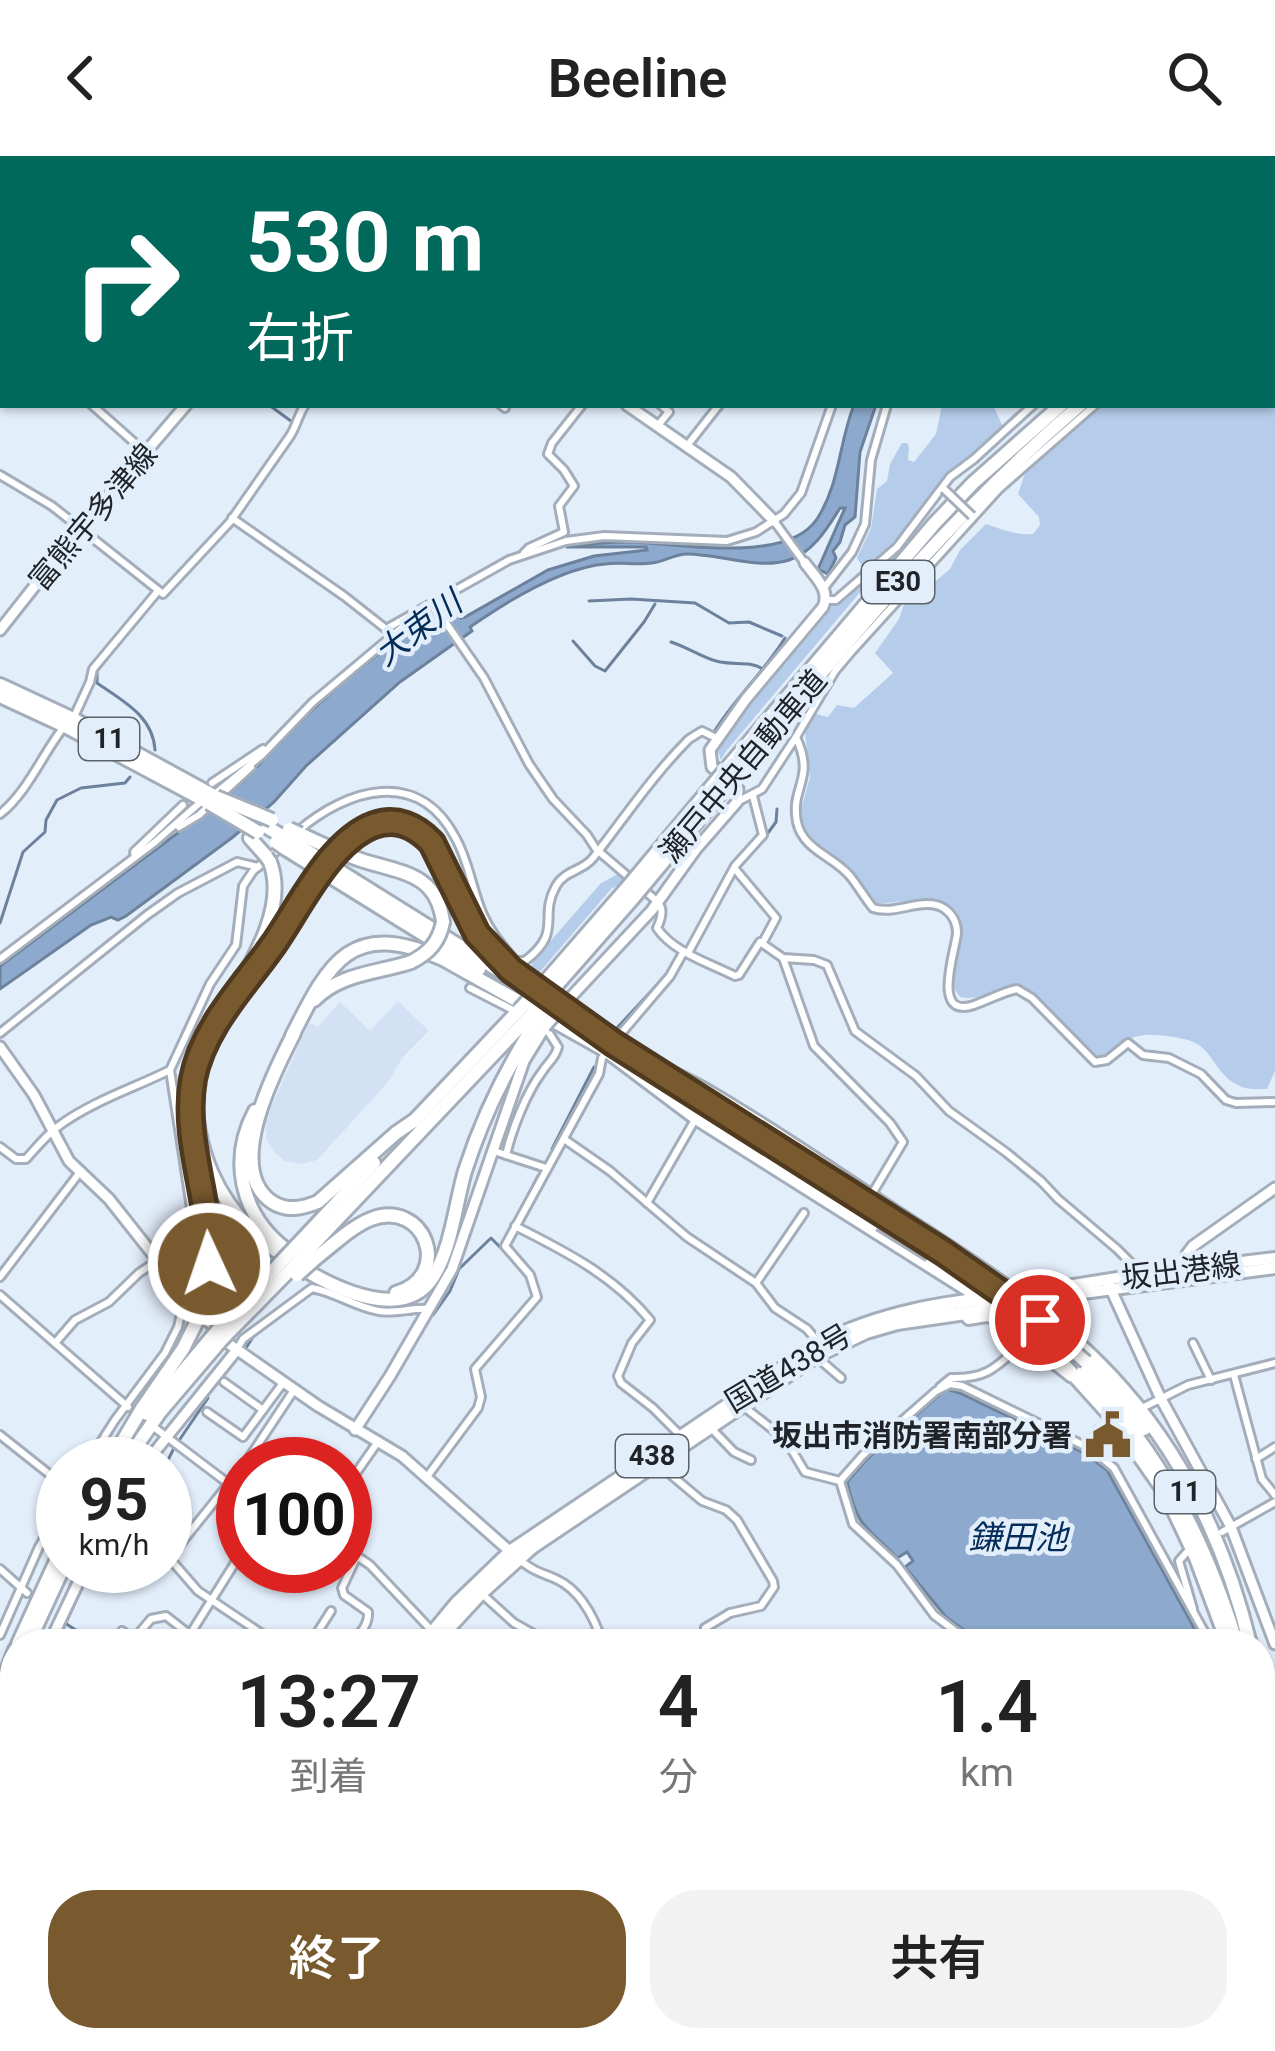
<!DOCTYPE html>
<html lang="ja">
<meta charset="utf-8">
<style>
:root{--surface:#fff;--page:#f2f2f2;--text:#222;--muted:#767676;--accent:#795a2f}
body{margin:0;font-family:Roboto,"Noto Sans JP",sans-serif;background:var(--page);color:var(--text);height:100vh;display:flex;flex-direction:column;font-size:45px;white-space:nowrap}
*{box-sizing:border-box;margin:0}
p{font-size:39px;color:var(--muted)}
.icon{flex:none;width:66px;height:66px;fill:none;stroke:currentColor;stroke-width:2;stroke-linecap:round;stroke-linejoin:round}
.map{position:relative;flex:1;overflow:hidden}
.side{position:absolute;left:0px;top:1473px;width:1275px;height:423px;display:flex;flex-direction:column;background:var(--surface);border-radius:48px 48px 0 0;box-shadow:0 3px 9px #0004}
.side>*{flex:none}
.top-card{position:absolute;left:0px;top:0px;width:1275px;height:252px;box-shadow:0 3px 9px #0004;background:#00695c;color:#fff;overflow:hidden}
.speed{position:absolute;left:36px;top:1281px;display:flex;gap:24px;font-size:60px;font-weight:700;text-align:center}
.speed>*{display:grid;place-content:center;width:156px;height:156px;border-radius:50%;background:var(--surface);box-shadow:0 3px 9px #0004;line-height:1}
.speed small{font-size:30px;font-weight:400}
.speed .limit{border:18px solid #d22;background:#fff;color:#111}
.pin{position:absolute;display:grid;place-items:center;width:102px;height:102px;color:#fff;margin:-51px;border:6px solid #fff;border-radius:50%;box-shadow:0 3px 12px #0007}
.me{position:absolute;width:132px;margin:-66px;rotate:357deg;stroke-linejoin:round;filter:drop-shadow(0 0 9px #0008)}
.turn{display:flex;align-items:center;gap:42px;height:252px;padding:0 48px;font-size:54px}
.turn .icon{width:156px;height:156px;stroke-width:2.5}
.turn b{display:block;font-size:84px;line-height:102px}
.eta{display:flex;justify-content:space-evenly;align-items:center;height:204px;text-align:center}
.eta b{font-size:72px;font-weight:600;line-height:84px}
.cta{display:flex;gap:24px;margin-top:auto;padding:24px 48px}
.cta a{flex:1;height:138px;border-radius:48px;background:var(--accent);color:#fff;font-size:48px;font-weight:600;line-height:138px;text-align:center}
.cta a+a{background:var(--page);color:var(--text)}
header{display:flex;justify-content:space-between;align-items:center;height:156px;padding:0 48px;background:var(--surface);font-size:54px;font-weight:600}
.map>svg:first-child{display:block}
</style>
<header><svg class="icon" aria-label="back" viewBox="0 0 24 24"><path d="M15 5l-7 7 7 7"/></svg>Beeline<svg class="icon" aria-label="search" viewBox="0 0 24 24"><circle cx="10" cy="10" r="6"/><path d="M15 15l6 6"/></svg></header>
<div class="map">
<svg width="1275" height="1895" viewBox="0 0 1275 1895">
<rect width="100%" height="100%" fill="#e3eefb"/>
<!-- built -->
<path fill="#d2e1f4" d="M398,845L429,875L403,901L388,926L317,1004L301,1008L285,1005L274,996L266,982V962L309,867L318,871L340,846L370,875Z"/>
<!-- green -->
<g fill="#b5cdeb">
<path d="M1275,214V915L1267,933C1257,933 1246,934 1238,929C1216,920 1212,890 1188,884C1171,880 1145,875 1130,883C1117,890 1111,900 1096,900L1034,838C1004,820 989,847 960,841L953,831V824L962,772L957,756L939,745L925,743L877,748L851,712L816,688L807,679L800,657L810,621L805,575L816,558L828,561L837,549L854,552L893,517L875,497L899,463L907,439L937,424L950,413L960,394L986,368C1002,373 1016,380 1033,378L1040,369L1039,361L1018,338L1026,314L1101,249H1272V216Z"/>
<path d="M942,249H993L1003,271L943,323L886,396L864,413L857,402L871,372L877,333L887,325L890,308L902,287H907L909,291L908,304L914,306L936,278Z"/>
<path d="M889,402L727,594L721,604L717,593L719,586L832,448L844,442Z"/>
<path d="M618,718L625,722L618,730L612,732L538,818L531,811L534,804L601,727Z"/>
</g>
<!-- water -->
<g fill="#8da9cd" stroke="#6c819c" stroke-width="3">
<path d="M854,249H876L860,296L855,361L845,369L840,386L833,395L836,402L828,418L818,413L845,352H840C828,371 813,397 789,404C757,414 720,398 687,398C674,398 664,406 652,407C636,409 620,406 605,408C561,412 506,446 470,471L472,475L400,526L306,610L274,646L233,681L126,760L118,764L111,761L91,769L0,833V810L203,658L242,626L310,556L349,521L430,457L447,448L461,462L465,461L548,414L594,400L647,394L646,391H566C587,388 609,386 630,386C678,387 786,409 817,363C840,328 839,286 854,249Z"/>
<path d="M946,1233L960,1237L1084,1297L1107,1314L1203,1488H983L946,1461L905,1411L913,1405L907,1396L897,1402C865,1368 859,1375 847,1326L866,1304Z"/>
<path d="M397,1881H727L697,1894L387,1895Z"/>
</g>
<g fill="none" stroke-linecap="round" stroke-linejoin="round">
<!-- stream -->
<g stroke="#6c819c" stroke-width="3">
<path d="M269,249L295,268"/>
<path d="M167,428L207,386"/>
<path d="M153,445L97,515V527C123,545 153,560 155,594"/>
<path d="M589,445L631,443L695,447L729,467L749,466L782,480"/>
<path d="M573,485L595,510L605,515L644,466L655,448"/>
<path d="M671,486C687,491 701,501 716,505C734,510 748,504 763,513"/>
<path d="M714,576C735,542 764,516 785,482"/>
<path d="M716,593V603L722,612"/>
<path d="M765,681L776,666L777,653"/>
<path d="M738,710L763,741"/>
<path d="M0,767L23,696L45,676L46,664L57,644L81,632L125,627L130,621"/>
<path d="M616,873L667,818"/>
<path d="M552,993L594,911"/>
<path d="M310,1137C324,1137 336,1144 350,1150C371,1158 390,1160 412,1158"/>
<path d="M433,1159L450,1135L459,1113L491,1082L501,1092L538,1020"/>
<path d="M246,1192L253,1181L298,1146"/>
<path d="M180,1283L208,1242"/>
<path d="M165,1310L174,1292"/>
<path d="M65,1467L97,1488"/>
<path d="M56,1488L92,1410"/>
<path d="M1260,1751L1263,1752"/>
<path d="M0,1771L15,1748"/>
</g>
<!-- river -->
<g stroke="#8da9cd" stroke-width="12">
<path d="M236,3L238,0"/>
<path d="M0,95L3,96"/>
</g>
<defs>
<g id="street">
<path d="M120,0L124,3"/>
<path d="M818,0V3"/>
<path d="M879,0V3"/>
<path d="M1006,0L1007,3"/>
<path d="M1181,0L1182,3"/>
<path d="M517,3L521,0"/>
<path d="M600,3L603,0"/>
<path d="M842,3V0"/>
<path d="M937,3V0"/>
<path d="M1099,3L1102,0"/>
<path d="M1272,75L1275,73"/>
<path d="M1272,125L1275,123"/>
<path d="M0,178L3,180"/>
<path d="M92,249L146,297"/>
<path d="M501,249L505,252"/>
<path d="M659,268L669,256L661,249"/>
<path d="M686,291L719,249"/>
<path d="M0,319L52,350L163,438L230,366L290,280C297,269 298,259 305,249"/>
<path d="M232,362L344,440L386,473L509,404L566,385L604,380L727,385L756,376L784,358L801,337L832,249"/>
<path d="M774,365L804,406"/>
<path d="M524,397L529,392L564,376L559,350L574,330L564,314L548,298L552,287L582,249"/>
<path d="M824,432L852,396L865,368L871,304L887,249"/>
<path d="M826,444H836L897,391L950,321L974,303L1033,249"/>
<path d="M433,448L484,522L529,608L553,643L587,679L596,693L631,723"/>
<path d="M73,563L90,526L93,513L158,435"/>
<path d="M796,581L835,515L851,496L999,333L1095,249"/>
<path d="M212,627L263,593"/>
<path d="M216,637L262,599L313,546L417,459"/>
<path d="M737,646L762,633L796,581C816,624 790,630 797,666C803,694 833,700 850,720C858,730 865,742 873,752C896,760 924,739 945,753C953,759 957,767 957,777C956,793 930,864 974,849C989,844 1002,836 1017,833L1032,842L1095,906L1107,904L1128,887L1143,899L1169,902L1201,918L1226,944L1236,947L1275,946"/>
<path d="M0,658C27,637 42,599 63,572"/>
<path d="M179,671L199,659L251,611"/>
<path d="M298,675C347,633 418,611 455,681C469,705 472,734 483,759C491,777 503,790 515,805H525C564,775 538,762 556,730C565,714 583,715 593,702C625,661 653,619 689,583L702,575L716,582"/>
<path d="M135,701L134,696L183,649"/>
<path d="M735,713L776,762L763,786"/>
<path d="M641,732C658,746 668,749 657,772C673,796 709,807 735,820L739,819L760,786L783,802L814,804L827,809L855,875L916,920L949,955L1007,997L1041,1025L1058,1043L1117,1093L1141,1117"/>
<path d="M688,797L735,710L763,679L753,640"/>
<path d="M783,802L814,890L890,967L903,986L872,1038"/>
<path d="M0,803L155,686L203,644"/>
<path d="M470,832L511,853"/>
<path d="M0,877L147,759L178,737L237,706L258,711"/>
<path d="M613,887L670,820L684,795"/>
<path d="M564,983L610,1015L687,1081L756,1127L775,1152L807,1173L818,1186"/>
<path d="M0,991L16,1003H26C37,991 47,978 60,969C93,945 134,932 170,914"/>
<path d="M494,995L546,1012"/>
<path d="M506,999C512,974 526,937 542,916C548,906 555,903 558,891L549,877"/>
<path d="M647,1047L696,962"/>
<path d="M515,1070C565,1095 614,1120 650,1164L632,1187L618,1220L621,1227L653,1252L682,1281"/>
<path d="M0,1121L80,1016"/>
<path d="M756,1127L804,1057"/>
<path d="M0,1139L128,1251"/>
<path d="M963,1160L968,1165L987,1162L998,1165L1070,1222"/>
<path d="M55,1187L75,1164L109,1146L139,1117L157,1105"/>
<path d="M1193,1187L1211,1224"/>
<path d="M236,1195L243,1183L312,1132C335,1136 355,1151 379,1155C397,1158 413,1151 430,1153"/>
<path d="M819,1203L841,1222"/>
<path d="M1234,1219L1262,1323L1275,1339"/>
<path d="M224,1226L263,1254"/>
<path d="M940,1231L951,1222C989,1223 997,1210 1024,1186"/>
<path d="M743,1250L786,1284L805,1316L840,1325"/>
<path d="M1140,1253L1188,1229L1275,1207"/>
<path d="M207,1256L243,1281L283,1227"/>
<path d="M710,1271L734,1296L751,1304"/>
<path d="M155,1272L225,1325L243,1329"/>
<path d="M1096,1275L1114,1266"/>
<path d="M0,1279L63,1329"/>
<path d="M1256,1303L1275,1291"/>
<path d="M657,1307L702,1345L726,1354L737,1364L773,1425L774,1431L761,1450L730,1457L705,1472L712,1488"/>
<path d="M87,1308L115,1264L165,1197L178,1171L192,1109V1059L170,914L210,828L236,789L243,730L253,715L280,692"/>
<path d="M245,1308L294,1234"/>
<path d="M426,1322L478,1252L481,1241L475,1213L537,1141L530,1119L505,1090L599,918L602,902L607,895"/>
<path d="M840,1325L863,1299L936,1235L950,1228L962,1230L1091,1293L1114,1312L1211,1488"/>
<path d="M840,1325L853,1368L897,1409L934,1459L972,1488"/>
<path d="M345,1333L377,1287"/>
<path d="M1222,1376L1275,1346"/>
<path d="M345,1392L370,1409L433,1476"/>
<path d="M165,1397L198,1435L277,1488"/>
<path d="M1186,1397L1179,1405L1193,1453"/>
<path d="M170,1401L243,1310"/>
<path d="M521,1405C537,1417 540,1416 556,1423C582,1435 595,1463 603,1488"/>
<path d="M0,1413L27,1437"/>
<path d="M482,1438L514,1467L552,1488"/>
<path d="M122,1475L140,1488"/>
<path d="M0,1479L39,1391L63,1350"/>
<path d="M231,1486L234,1488"/>
<path d="M130,1488L151,1463L166,1460L189,1478"/>
<path d="M184,1488L243,1394"/>
<path d="M310,1488L331,1455"/>
<path d="M350,1488C359,1478 369,1470 368,1456L344,1439L342,1432L357,1400"/>
<path d="M0,1691L15,1700"/>
<path d="M1260,1783L1268,1766L1267,1761"/>
<path d="M1260,1804L1275,1806"/>
<path d="M0,1833L15,1845"/>
<path d="M1260,1846L1275,1848"/>
<path d="M74,1881L92,1895"/>
<path d="M261,1881L279,1895"/>
<path d="M1198,1881L1207,1895"/>
<path d="M1217,1881L1223,1895"/>
<path d="M737,1887L741,1892L762,1891L783,1881"/>
<path d="M380,1895L390,1881"/>
</g>
<g id="secondary">
<path d="M288,0L291,3"/>
<path d="M368,3L370,0"/>
<path d="M627,249L731,321L774,365"/>
<path d="M0,474L79,374L186,249"/>
<path d="M570,842L652,754L696,693L737,646L738,633L712,611L710,594L746,543L823,451C831,434 815,421 805,407"/>
<path d="M0,891L34,939L69,1005L109,1043L185,1139L229,1188L318,1250L402,1300L514,1399"/>
<path d="M1182,1119L1187,1098L1193,1090L1275,1032"/>
<path d="M1109,1129L1160,1241L1231,1371L1275,1488"/>
<path d="M355,1274L390,1220L452,1113L524,905L545,871"/>
<path d="M145,1308L236,1195"/>
<path d="M49,1488L86,1410"/>
<path d="M0,1619L15,1561"/>
<path d="M1260,1765L1275,1752"/>
<path d="M713,1895L749,1881"/>
</g>
<g id="primary">
<path d="M1017,1138L1142,1118L1275,1102"/>
<path d="M1030,1148L1083,1137L1275,1112"/>
</g>
<g id="highway">
<path d="M1272,100L1275,99"/>
<path d="M1272,116L1275,114"/>
<path d="M0,529L73,563L216,641"/>
<path d="M0,540L65,570L209,647"/>
<path d="M727,612L934,368L973,327L1061,249"/>
<path d="M735,620C846,487 948,362 1080,249"/>
<path d="M265,670L282,680"/>
<path d="M300,678C321,688 342,698 364,705C403,717 437,718 443,766"/>
<path d="M250,682L266,700"/>
<path d="M293,686L509,821"/>
<path d="M347,687C432,610 451,750 488,793C515,824 576,864 611,886C642,905 676,918 708,936C773,974 836,1018 899,1059C977,1110 1059,1160 1121,1231C1186,1304 1227,1394 1250,1488"/>
<path d="M286,693L479,813"/>
<path d="M249,820L317,723"/>
<path d="M545,826L626,733"/>
<path d="M554,832L634,741"/>
<path d="M314,844C340,817 378,817 411,806"/>
<path d="M294,877C275,914 223,1013 272,1046C287,1056 303,1052 318,1046L396,977L415,964"/>
<path d="M292,880C330,804 352,763 443,803L607,895L696,962L1005,1157L1059,1203L1115,1265L1166,1338L1196,1402L1228,1488"/>
<path d="M194,923C194,992 215,1048 271,1091C307,1119 399,1175 433,1121C452,1091 455,1049 465,1015C482,962 506,913 536,866"/>
<path d="M193,926C206,858 296,774 270,706"/>
<path d="M683,932L859,1043"/>
<path d="M678,939L880,1067"/>
<path d="M255,955C229,1004 241,1058 284,1092"/>
<path d="M413,966L519,854"/>
<path d="M193,976L209,1080L205,1135"/>
<path d="M297,1089L374,1007"/>
<path d="M307,1095L529,861"/>
<path d="M316,1102C333,1089 351,1071 371,1063C425,1042 454,1120 396,1137"/>
<path d="M223,1168L280,1107"/>
<path d="M229,1176L290,1114"/>
<path d="M1087,1207L1144,1273"/>
<path d="M1083,1215C1161,1300 1203,1378 1237,1488"/>
<path d="M147,1258L211,1182"/>
<path d="M109,1308L141,1254L183,1193L195,1169"/>
<path d="M124,1308L160,1256L217,1189"/>
<path d="M18,1488L63,1390"/>
<path d="M28,1488L64,1410"/>
<path d="M423,1488L457,1447L510,1396L819,1188C880,1156 944,1147 1012,1139"/>
<path d="M434,1488L481,1437L532,1391L816,1200L866,1176L897,1167L1028,1148"/>
<path d="M1260,1529L1275,1591"/>
<path d="M0,1534L15,1494"/>
<path d="M0,1562L15,1521"/>
<path d="M1260,1572L1275,1631"/>
<path d="M157,1895L166,1881"/>
</g>
</defs>
<!-- street casing -->
<use href="#street" stroke="#a4aebb" stroke-width="12"/>
<!-- secondary casing -->
<use href="#secondary" stroke="#a4aebb" stroke-width="15"/>
<!-- primary casing -->
<use href="#primary" stroke="#a4aebb" stroke-width="16"/>
<!-- highway casing -->
<use href="#highway" stroke="#a4aebb" stroke-width="18"/>
<!-- street -->
<use href="#street" stroke="#fff" stroke-width="6"/>
<!-- secondary -->
<use href="#secondary" stroke="#fff" stroke-width="9"/>
<!-- primary -->
<use href="#primary" stroke="#fff" stroke-width="10"/>
<!-- highway -->
<use href="#highway" stroke="#fff" stroke-width="12"/>
<defs>
<path id="street-bridge" d="M944,333L972,360"/>
<path id="secondary-bridge" d="M545,871L570,842"/>
<g id="highway-bridge">
<path d="M216,641L272,664"/>
<path d="M209,647L258,676"/>
<path d="M289,673L300,678"/>
<path d="M282,680L293,686"/>
<path d="M276,686L286,693"/>
<path d="M266,700L270,706"/>
<path d="M317,723L347,687"/>
<path d="M626,733L727,612"/>
<path d="M634,741L735,620"/>
<path d="M411,806C429,797 439,786 443,766"/>
<path d="M519,854L545,826"/>
<path d="M529,861L554,832"/>
<path d="M536,866L551,847"/>
<path d="M885,1059L1016,1146L1086,1206"/>
<path d="M880,1067L930,1098"/>
<path d="M280,1107L297,1089"/>
<path d="M290,1114L307,1095"/>
<path d="M297,1119L316,1102"/>
<path d="M195,1169L205,1135"/>
<path d="M211,1182L223,1168"/>
<path d="M217,1189L229,1176"/>
</g>
</defs>
<!-- street-bridge casing -->
<use href="#street-bridge" stroke="#a4aebb" stroke-width="12" stroke-linecap="butt"/>
<!-- secondary-bridge casing -->
<use href="#secondary-bridge" stroke="#a4aebb" stroke-width="15" stroke-linecap="butt"/>
<!-- highway-bridge casing -->
<use href="#highway-bridge" stroke="#a4aebb" stroke-width="18" stroke-linecap="butt"/>
<!-- street-bridge -->
<use href="#street-bridge" stroke="#fff" stroke-width="6"/>
<!-- secondary-bridge -->
<use href="#secondary-bridge" stroke="#fff" stroke-width="9"/>
<!-- highway-bridge -->
<use href="#highway-bridge" stroke="#fff" stroke-width="12"/>
</g>
<g fill="none" stroke-linecap="round" stroke-linejoin="round">
<defs>
<path id="route" d="M209,1108C212,1046 182,985 193,923C203,871 244,830 273,789C299,752 330,685 374,669C396,661 416,670 432,687L477,778L511,814L613,887L943,1096L1040,1164"/>
</defs>
<!-- route casing -->
<use href="#route" stroke="#4f3a1f" stroke-width="30"/>
<!-- route -->
<use href="#route" stroke="#795a2f" stroke-width="21"/>
</g>
<!-- icons -->
<defs>
<symbol id="civic-bare" viewBox="-9 -9 18 18"><path d="M-.6-6.5H3V-4.5H.6V-3L4-1V1h2V6H-6V1h2V-1L-.6-3ZM-1.2 2.5V6h2.4V2.5Z" fill="#795a2f" stroke="#e3eefb" stroke-width="2.5" paint-order="stroke"/></symbol>
</defs>
<g fill-rule="evenodd">
<use href="#civic-bare" x="1075" y="1246" width="66" height="66"/>
</g>
<g text-anchor="middle" dominant-baseline="central" stroke-width="9" stroke-linejoin="round" paint-order="stroke">
<!-- shield labels -->
<g fill="#e3eefb" stroke="#5a6167" stroke-width="3">
<rect x="862" y="405" width="72" height="42" rx="9"/>
<rect x="79" y="562" width="60" height="42" rx="9"/>
<rect x="616" y="1279" width="72" height="42" rx="9"/>
<rect x="1155" y="1315" width="60" height="42" rx="9"/>
</g>
<g font-size="27" font-weight="bold" fill="#202428">
<text x="898" y="426">E30</text>
<text x="109" y="583">11</text>
<text x="652" y="1300">438</text>
<text x="1185" y="1336">11</text>
</g>
<!-- street labels -->
<g font-size="30" fill="#202428" stroke="#e3eefb">
<text transform="translate(93 361) rotate(-50)">富熊宇多津線</text>
<text transform="translate(743 610) rotate(-50)">瀬戸中央自動車道</text>
<text transform="translate(1181 1115) rotate(-7)">坂出港線</text>
<text transform="translate(788 1212) rotate(-31)">国道438号</text>
</g>
<!-- poi labels -->
<g font-size="30" font-weight="bold" fill="#202428" stroke="#e3eefb" text-anchor="end">
<text x="1072" y="1279">坂出市消防署南部分署</text>
</g>
<!-- water labels -->
<g font-size="33" font-style="italic" fill="#032c58" stroke="#e3eefb">
<text transform="translate(418 472) rotate(-37)">大束川</text>
<text x="1018" y="1381">鎌田池</text>
</g>
</g>
</svg>
<div class="speed"><div>95<small>km/h</small></div><div class="limit">100</div></div>
<div class="pin" style="left:1040px;top:1164px;background:#d93025"><svg class="icon" aria-label="arrive" viewBox="0 0 24 24"><path d="M6 21V4h12l-3 4 3 4H6"/></svg></div>
<svg class="me" style="left:209px;top:1108px" viewBox="-20 -20 40 40"><circle r="17" fill="#795a2f" stroke="#fff" stroke-width="3"/><path d="M0-11L8 9 0 5-8 9z" fill="#fff"/></svg>
<div class="top-card">
<div class="turn"><svg class="icon" aria-label="right" viewBox="0 0 24 24"><path d="M7 20v-9h11M14 6l5 5-5 5"/></svg><div><b>530 m</b>右折</div></div>
</div>
<section class="side">
<div class="eta">
<div><b>13:27</b><p>到着</p></div>
<div><b>4</b><p>分</p></div>
<div><b>1.4</b><p>km</p></div>
</div>
<div class="cta"><a>終了</a><a>共有</a></div>
</section>
</div>
